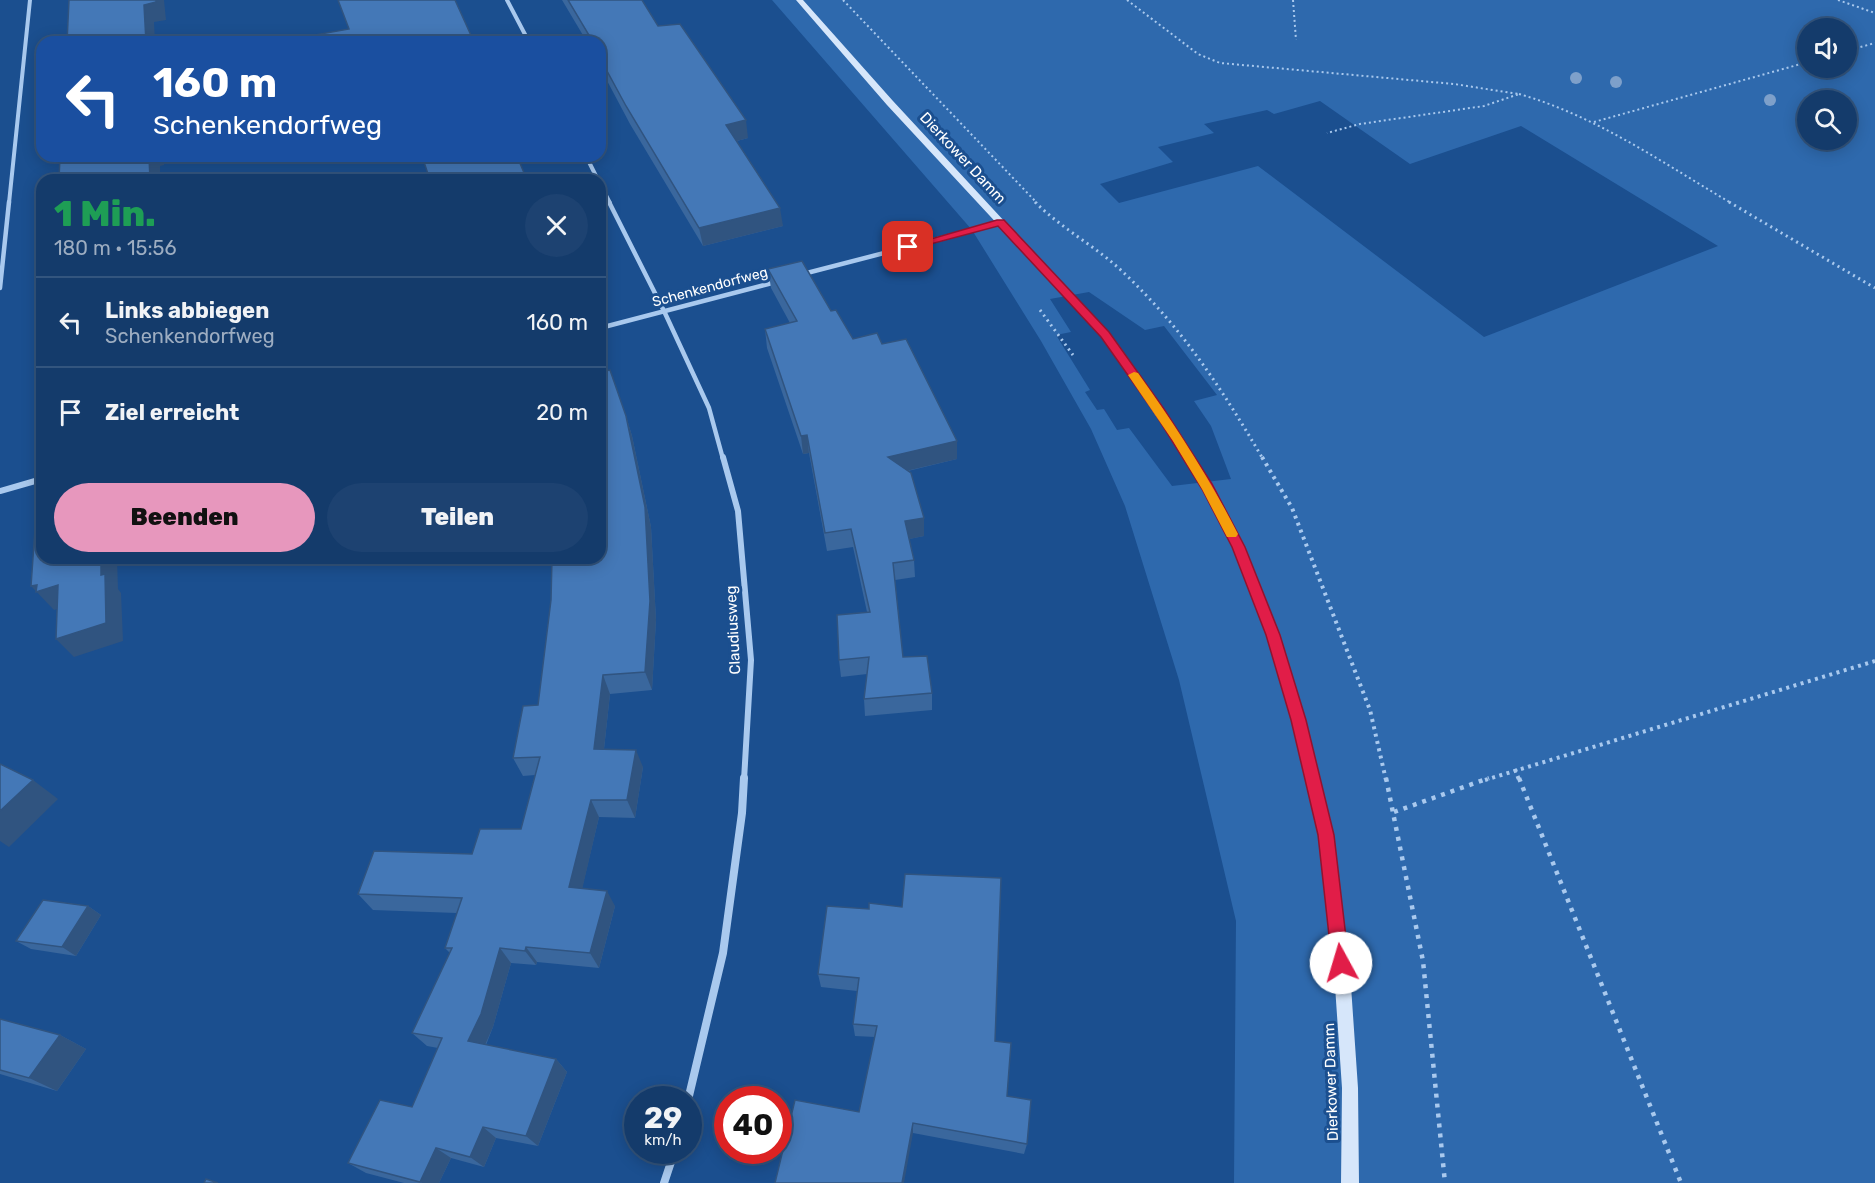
<!DOCTYPE html>
<html lang="de">
<meta charset="utf-8">
<style>
:root{--surface:#143b6b;--page:#1d4271;--text:#f1f3f6;--muted:#9dadc1;--line:#33557e;--accent:#e797bd}
body{margin:0;font-family:Rubik,sans-serif;background:var(--page);color:var(--text);height:100vh;display:flex;flex-direction:column;font-size:22px;white-space:nowrap}
*{box-sizing:border-box;margin:0}
p{font-size:20px;color:var(--muted)}
.icon{flex:none;width:33px;height:33px;fill:none;stroke:currentColor;stroke-width:2;stroke-linecap:round;stroke-linejoin:round}
.map{position:relative;flex:1;overflow:hidden}
.sheet{position:absolute;left:36px;top:174px;width:570px;height:390px;display:flex;flex-direction:column;background:var(--surface);border-radius:18px;box-shadow:0 3px 15px #0003,0 0 0 2px var(--line)}
.sheet>*{flex:none}
.hud{position:absolute;left:36px;top:36px;width:570px;height:126px;border-radius:18px;box-shadow:0 3px 15px #0003,0 0 0 2px var(--line);background:#1a4fa0;color:#fff;overflow:hidden}
.fabs{position:absolute;left:1797px;top:18px;display:grid;gap:12px}
.fabs a{display:grid;place-items:center;width:60px;height:60px;border-radius:50%;background:var(--surface);box-shadow:0 3px 15px #0003,0 0 0 2px var(--line);font-size:30px}
.speed{position:absolute;left:624px;top:1086px;display:flex;gap:12px;font-size:30px;font-weight:700;text-align:center}
.speed>*{display:grid;place-content:center;width:78px;height:78px;border-radius:50%;background:var(--surface);box-shadow:0 3px 15px #0003,0 0 0 2px var(--line);line-height:1}
.speed small{font-size:15px;font-weight:400}
.speed .limit{border:9px solid #d22;background:#fff;color:#111}
.pin{position:absolute;display:grid;place-items:center;width:51px;height:51px;color:#fff;margin:-26px;border-radius:12px;box-shadow:0 3px 9px #0006}
.me{position:absolute;width:66px;margin:-33px;rotate:354deg;stroke-linejoin:round;filter:drop-shadow(0 0 4px #0008)}
.turn{display:flex;align-items:center;gap:21px;height:126px;padding:0 18px;font-size:27px}
.turn .icon{width:78px;height:78px;stroke-width:2.5}
.turn b{display:block;font-size:42px;line-height:51px}
.round{display:grid;place-items:center;flex:none;width:63px;height:63px;border-radius:32px;background:var(--page)}
.summary{display:flex;align-items:center;justify-content:space-between;height:102px;padding:0 18px}
h1{font-size:36px;font-weight:800;line-height:45px;color:#1e9e55}
.primary-button{display:flex;gap:12px;margin-top:auto;padding:12px 18px}
.primary-button a{flex:1;height:69px;border-radius:36px;background:var(--accent);color:#111;font-size:24px;font-weight:800;line-height:69px;text-align:center}
.primary-button a+a{background:var(--page);color:var(--text)}
ul{padding:0;list-style:none}
li{display:flex;align-items:center;gap:18px;height:90px;padding:0 18px;border-top:2px solid var(--line)}
li div{flex:1}
li b{display:block;font-size:22px}
li em{font-style:normal}
.map>svg:first-child{display:block}
</style>
<div class="map">
<svg width="1875" height="1183" viewBox="0 0 1875 1183">
<rect width="100%" height="100%" fill="#1b4f8f"/>
<!-- green -->
<path fill="#2e69ad" fill-rule="evenodd" d="M772,0H1875V1183H1234L1236,921L1179,680L1125,506L1091,429L1041,341L972,230ZM1808,28H1846V68H1808ZM1808,100H1846V140H1808ZM1320,101L1410,164L1521,126L1718,246L1484,337L1258,166L1119,203L1100,184L1173,162L1158,147L1214,133L1204,124L1267,110L1274,114ZM1089,292L1145,330L1164,326L1217,395L1194,401L1211,426L1231,479L1172,486L1129,428L1117,430L1104,409L1097,410L1085,392L1090,390L1056,335L1071,332L1050,299Z"/>
<g fill="none" stroke-linecap="round" stroke-linejoin="round">
<!-- path-far3 -->
<g stroke="#a9c9ee" stroke-width="2" stroke-dasharray="2 3" stroke-linecap="butt">
<path d="M843,0L1037,203"/>
<path d="M1127,0L1198,54L1220,63L1454,84L1519,94L1484,106L1360,124L1327,133"/>
<path d="M1293,0L1296,40"/>
<path d="M1838,0L1875,13"/>
<path d="M1846,51L1875,43"/>
<path d="M1519,94C1596,116 1663,163 1731,203"/>
<path d="M1594,122L1808,62"/>
</g>
<!-- path-far2 -->
<g stroke="#a9c9ee" stroke-width="3" stroke-dasharray="2 4" stroke-linecap="butt">
<path d="M1035,202C1062,229 1097,247 1124,273C1183,329 1222,389 1263,459"/>
<path d="M1729,202L1875,288"/>
<path d="M1040,310L1073,355"/>
</g>
<!-- path-far1 -->
<g stroke="#a9c9ee" stroke-width="4" stroke-dasharray="3 4.5" stroke-linecap="butt">
<path d="M1262,457L1292,508L1370,710L1386,780"/>
<path d="M1515,769L1519,780"/>
<path d="M1485,780L1875,661"/>
</g>
<!-- path -->
<g stroke="#a9c9ee" stroke-width="4.5" stroke-dasharray="4 6" stroke-linecap="butt">
<path d="M1386,778L1423,961L1445,1183"/>
<path d="M1519,778L1681,1183"/>
<path d="M1394,812L1489,778"/>
</g>
<!-- street-far3 -->
<g stroke="#a9c9ee" stroke-width="4">
<path d="M507,0L529,42"/>
<path d="M586,156L598,180"/>
<path d="M600,184L610,203"/>
<path d="M9,203L30,0"/>
</g>
<!-- street-far2 -->
<g stroke="#a9c9ee" stroke-width="4.5">
<path d="M609,202L664,311L709,408L723,459"/>
<path d="M803,274L1000,223"/>
<path d="M0,288L9,202"/>
<path d="M600,328L776,282"/>
</g>
<!-- street-far1 -->
<g stroke="#a9c9ee" stroke-width="6">
<path d="M723,457L738,511L751,660L744,780"/>
<path d="M0,491L42,479"/>
</g>
<!-- street -->
<g stroke="#a9c9ee" stroke-width="8">
<path d="M688,1100L723,953L742,813L744,778"/>
<path d="M664,1183L675,1150"/>
</g>
<!-- secondary -->
<path fill="#d6e6fa" fill-rule="evenodd" d="M796,0H803L893,101L1108,333L1181,435L1214,488L1245,547L1279,635L1305,720L1333,835L1351,986L1358,1088L1359,1183H1341L1342,1088L1335,986L1319,835L1291,720L1267,635L1233,547L1203,489L1173,441L1102,337L887,105Z"/>
</g>
<!-- trees -->
<g fill="#7ea0ca">
<circle cx="1576" cy="78" r="6"/>
<circle cx="1616" cy="82" r="6"/>
<circle cx="1770" cy="100" r="6"/>
</g>
<!-- wall -->
<g fill="#3a679d">
<path d="M562,0H642L658,26L748,138L737,141L783,226L703,246L630,124L604,75L602,68L600,64V42H587Z"/>
<path d="M768,269L831,311L853,339L882,344L957,459L908,471L924,536L909,539L914,560L915,577L895,580L903,657L932,693V710L865,716L864,699L867,674L841,677L839,660L867,612L853,547L827,551L809,453L803,454L767,348L765,329L790,323L771,288Z"/>
<path d="M626,416L632,436L651,527L656,620L652,690L610,694L604,749L643,767L635,818L599,817L582,888L615,906L599,968L537,962L536,965L511,963L493,1027L486,1045L556,1059L567,1072L538,1146L496,1138L484,1167L451,1158L439,1183H404L366,1173L348,1163L412,1107L438,1048L427,1046L412,1033L450,953L445,948L457,913L373,910L358,894L472,854L521,829L535,775L523,776L513,758L538,705Z"/>
<path d="M88,906L101,915L76,956L31,949L16,941Z"/>
<path d="M827,906L995,1041L1007,1096L1027,1144L1024,1154L913,1133L875,1037L855,1036L853,1024L857,991L821,987L818,974Z"/>
<path d="M0,1019L60,1035L86,1049L57,1091L0,1074Z"/>
</g>
<!-- shaded-wall -->
<g fill="#305480">
<path d="M156,0H164L166,20L154,22L155,42H146L144,5Z"/>
<path d="M746,120L748,138L729,143L726,125Z"/>
<path d="M149,156H164V165L160,166V180H150Z"/>
<path d="M780,208L783,226L703,246L699,228Z"/>
<path d="M626,416L632,436L651,527L656,620L652,690L645,672Z"/>
<path d="M807,435L809,453L803,454L801,436Z"/>
<path d="M957,441V459L889,475L888,457Z"/>
<path d="M924,518V536L905,540V521Z"/>
<path d="M101,558H117L118,589L121,593L123,641L74,657L56,639L101,575Z"/>
<path d="M37,585H58L75,603L54,610L31,586Z"/>
<path d="M603,675L610,694L602,767L594,749Z"/>
<path d="M636,750L643,767L635,818L627,800Z"/>
<path d="M33,780L58,799L9,847L0,841V811Z"/>
<path d="M591,800L599,817L579,903L569,887Z"/>
<path d="M607,891L615,906L599,968L590,953Z"/>
<path d="M88,906L101,915L76,956L62,947Z"/>
<path d="M526,947L537,962L536,965L525,951Z"/>
<path d="M500,948L511,963L493,1027L481,1054L468,1041Z"/>
<path d="M60,1035L86,1049L57,1091L29,1078Z"/>
<path d="M556,1059L567,1072L538,1146L526,1136Z"/>
<path d="M913,1123V1133L904,1183H902Z"/>
<path d="M483,1127L496,1138L484,1167L470,1157Z"/>
<path d="M436,1148L451,1158L439,1183H422L420,1182Z"/>
</g>
<!-- building -->
<g fill="#4478b7" stroke="#305480" stroke-width="1.5">
<path d="M69,0H156V2L144,5L146,42H67Z"/>
<path d="M338,0H455L474,42H299L298,38L349,29Z"/>
<path d="M568,0H642L658,26L680,24L746,120L726,125L780,208L699,228L626,106L600,58L602,57L600,54V42H593Z"/>
<path d="M60,156H149L150,180H59Z"/>
<path d="M422,156H517L527,180H430Z"/>
<path d="M802,261L831,311L836,310L853,339L877,333L882,344L906,339L957,441L888,457L911,473L924,518L905,521L914,560L893,563L903,657L927,656L932,693L864,699L869,657L839,660L837,615L870,612L851,529L825,533L807,435L801,436L765,329L797,321L768,269Z"/>
<path d="M610,370L626,416L645,507L650,601L645,672L603,675L594,749L636,750L627,800H591L569,887L607,891L590,953L526,947L525,951L500,948L481,1014L468,1041L556,1059L526,1136L483,1127L470,1157L436,1148L420,1182L348,1163L380,1100L412,1107L442,1038L412,1033L452,948H445L462,898L358,894L374,851L472,854L480,829H521L540,757L513,758L523,706L538,705L551,600L552,558H600V372Z"/>
<path d="M42,514V558H101V575L105,574L106,623L56,639L58,585L36,592L37,585L31,586L36,515Z"/>
<path d="M0,764L33,780L0,811Z"/>
<path d="M905,874L1001,878L995,1041L1011,1043L1007,1096L1031,1100L1027,1144L913,1123L902,1183H775L795,1100L859,1112L877,1026L853,1024L859,978L818,974L827,906L869,909V903L902,907Z"/>
<path d="M43,900L88,906L62,947L16,941Z"/>
<path d="M0,1019L60,1035L29,1078L0,1070Z"/>
<path d="M206,1179L218,1183H204Z"/>
</g>
<!-- route -->
<path fill="#e11d48" stroke="#92132f" stroke-width="1.5" d="M997,220H1004L1109,332L1164,409L1212,484L1245,547L1280,635L1306,720L1334,835L1349,963L1347,969L1341,971L1335,969L1332,963L1318,835L1291,720L1266,635L1232,547L1202,489L1156,415L1101,337L998,226L908,250L903,247Z"/>
<!-- slow -->
<path fill="#f59e0b" d="M1134,372L1138,373C1175,425 1209,477 1238,534L1236,537H1227L1202,489L1173,441L1128,375Z"/>
<g text-anchor="middle" dominant-baseline="central" stroke-width="6" stroke-linejoin="round" paint-order="stroke">
<!-- far-street labels -->
<g font-size="14" fill="#fff" stroke="#1b4f8f">
<text transform="translate(710 287) rotate(-15)">Schenkendorfweg</text>
</g>
<!-- street labels -->
<g font-size="15" fill="#fff" stroke="#1b4f8f">
<text transform="translate(963 158) rotate(47)">Dierkower Damm</text>
<text transform="translate(733 630) rotate(-93)">Claudiusweg</text>
<text transform="translate(1331 1082) rotate(-92)">Dierkower Damm</text>
</g>
</g>
</svg>
<div class="fabs">
<a><svg class="icon" aria-label="sound" viewBox="0 0 24 24"><path d="M4 9h4l5-4v14l-5-4H4zM17 9q2 3 0 6"/></svg></a>
<a><svg class="icon" aria-label="search" viewBox="0 0 24 24"><circle cx="10" cy="10" r="6"/><path d="M15 15l6 6"/></svg></a>
</div>
<div class="speed"><div>29<small>km/h</small></div><div class="limit">40</div></div>
<div class="pin" style="left:908px;top:247px;background:#d93025"><svg class="icon" aria-label="arrive" viewBox="0 0 24 24"><path d="M6 21V4h12l-3 4 3 4H6"/></svg></div>
<svg class="me" style="left:1341px;top:963px" viewBox="-20 -20 40 40"><circle r="19" fill="#fff"/><path d="M0-13L10 11 0 6-10 11z" fill="#e11d48"/></svg>
<div class="hud">
<div class="turn"><svg class="icon" aria-label="left" viewBox="0 0 24 24"><path d="M17 20v-9H6M10 6l-5 5 5 5"/></svg><div><b>160 m</b>Schenkendorfweg</div></div>
</div>
<section class="sheet">
<div class="summary"><div><h1>1 Min.</h1><p>180 m · 15:56</p></div><a class="round"><svg class="icon" aria-label="close" viewBox="0 0 24 24"><path d="M6 6l12 12M18 6L6 18"/></svg></a></div>
<ul>
<li><svg class="icon" aria-label="left" viewBox="0 0 24 24"><path d="M17 20v-9H6M10 6l-5 5 5 5"/></svg><div><b>Links abbiegen</b><p>Schenkendorfweg</p></div><em>160 m</em></li>
<li><svg class="icon" aria-label="arrive" viewBox="0 0 24 24"><path d="M6 21V4h12l-3 4 3 4H6"/></svg><div><b>Ziel erreicht</b></div><em>20 m</em></li>
</ul>
<div class="primary-button"><a>Beenden</a><a>Teilen</a></div>
</section>
</div>
